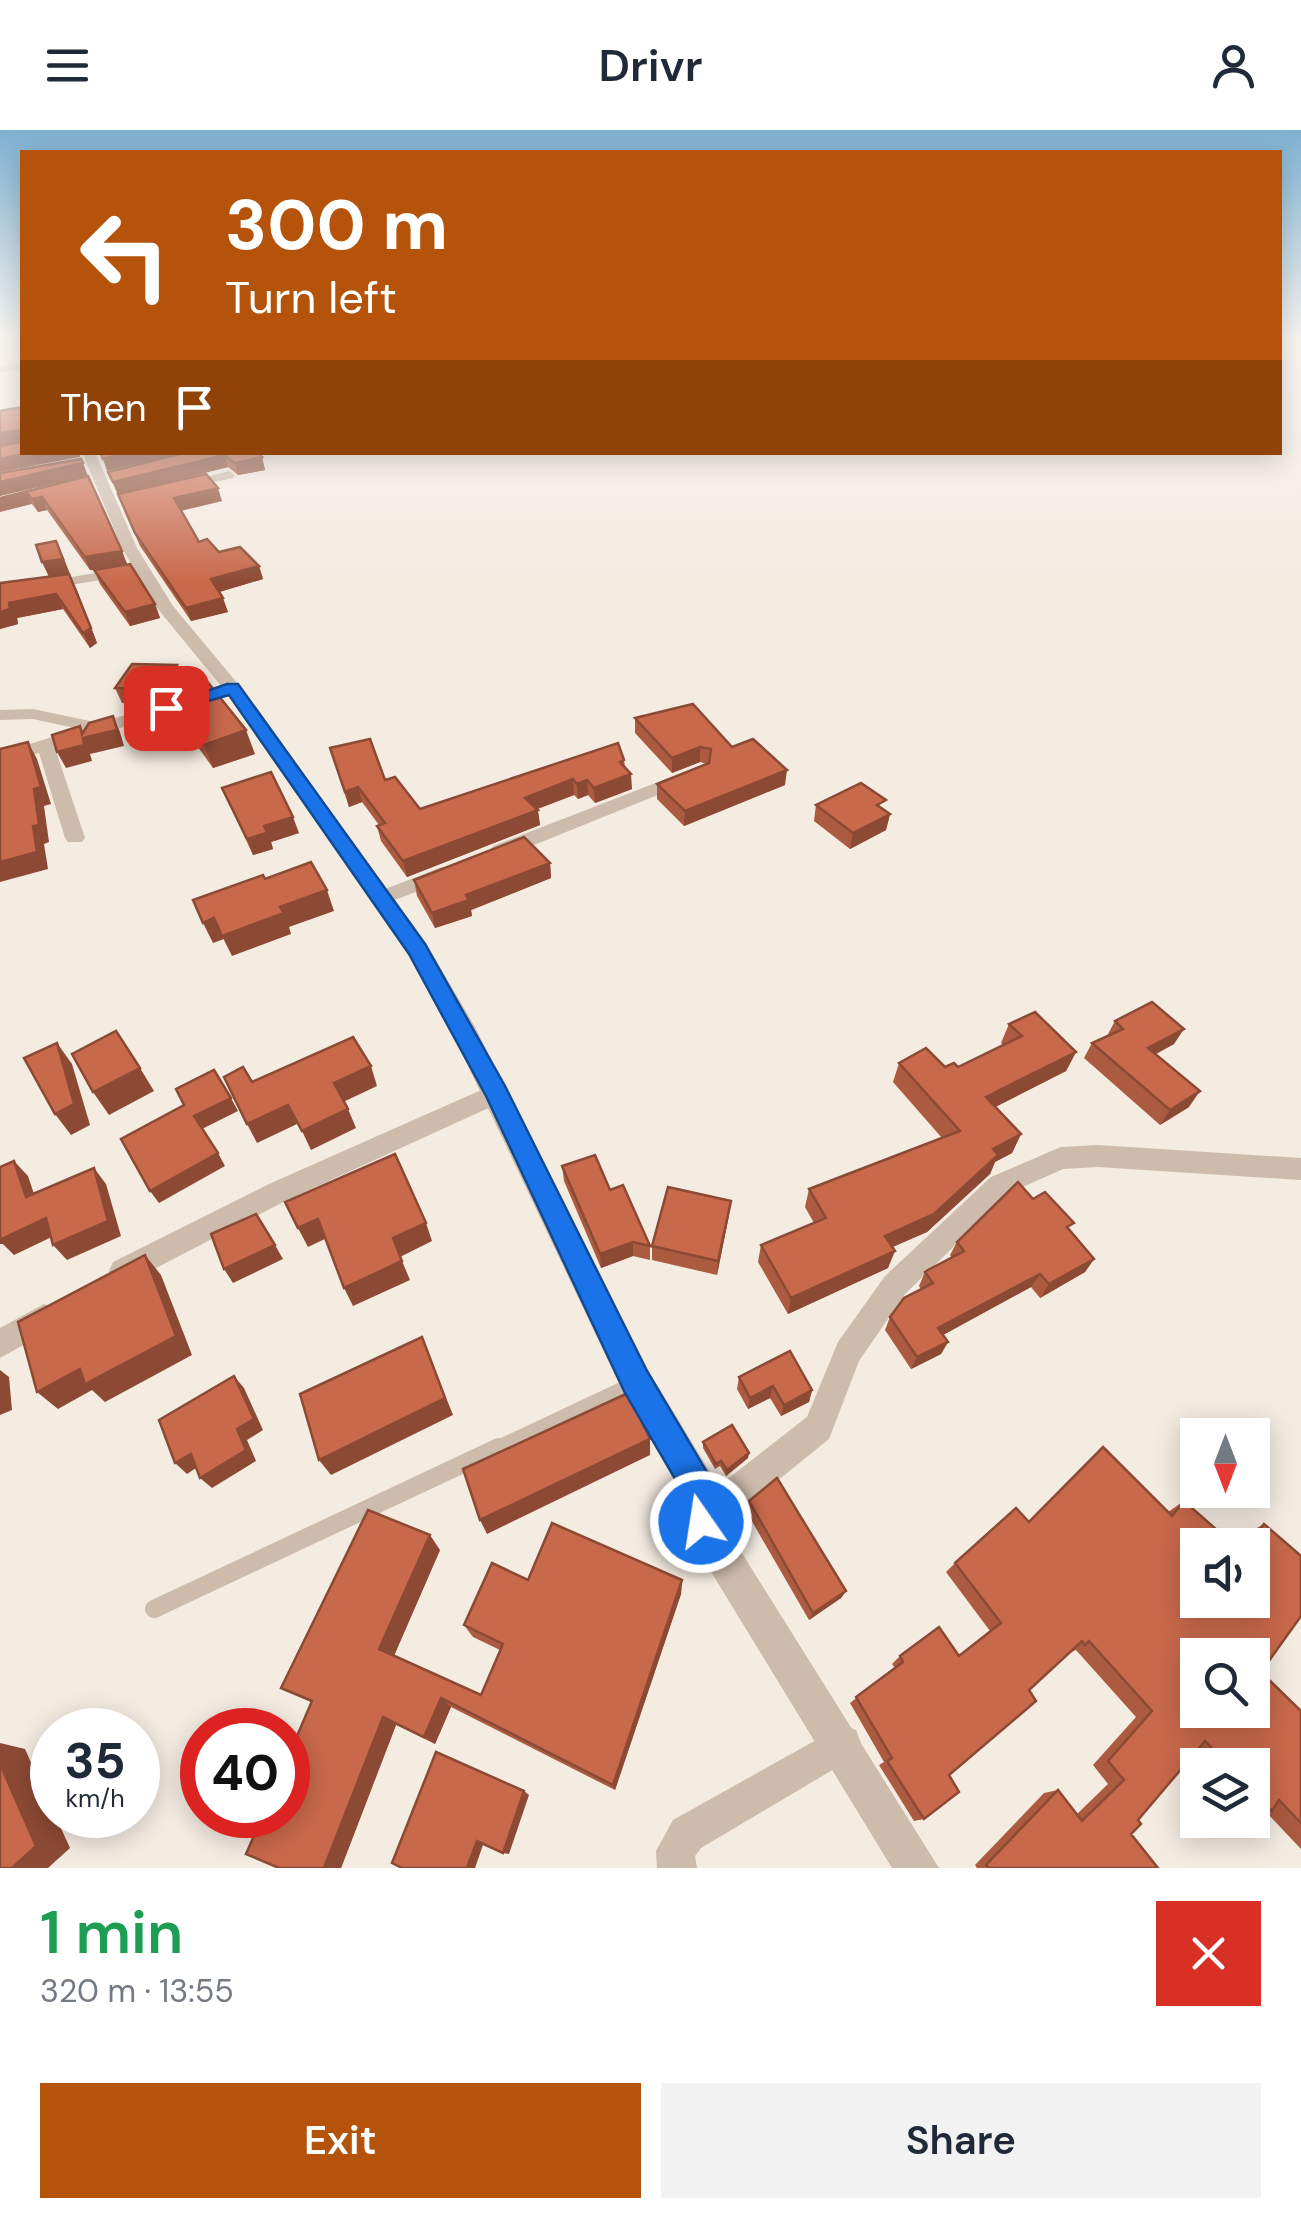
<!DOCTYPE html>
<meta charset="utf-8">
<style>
:root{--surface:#fff;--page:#f2f2f3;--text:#1f2937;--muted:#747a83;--accent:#b45309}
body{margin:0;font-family:"DM Sans",sans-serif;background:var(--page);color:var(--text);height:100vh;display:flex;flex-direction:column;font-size:38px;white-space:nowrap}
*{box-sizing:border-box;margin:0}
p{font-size:32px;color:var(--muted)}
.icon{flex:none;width:55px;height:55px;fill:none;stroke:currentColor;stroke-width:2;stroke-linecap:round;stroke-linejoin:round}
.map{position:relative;height:1738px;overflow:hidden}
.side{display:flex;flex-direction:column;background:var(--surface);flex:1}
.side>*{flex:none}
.hud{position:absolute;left:20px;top:20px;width:1262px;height:305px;border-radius:0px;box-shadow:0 5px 25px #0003;background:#b45309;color:#fff;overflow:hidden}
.needle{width:65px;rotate:180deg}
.buttons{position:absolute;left:1180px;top:1288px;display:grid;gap:20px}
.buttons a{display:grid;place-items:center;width:90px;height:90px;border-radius:0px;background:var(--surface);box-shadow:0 5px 25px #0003;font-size:50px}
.speed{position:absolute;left:30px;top:1578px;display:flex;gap:20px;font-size:50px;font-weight:700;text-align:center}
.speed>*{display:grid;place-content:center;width:130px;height:130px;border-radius:50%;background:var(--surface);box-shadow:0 5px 25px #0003;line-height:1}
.speed small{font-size:25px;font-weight:400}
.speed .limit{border:15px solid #d22;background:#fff;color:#111}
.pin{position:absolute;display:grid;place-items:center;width:85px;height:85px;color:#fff;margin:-42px;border-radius:20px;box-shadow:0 5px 15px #0006}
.me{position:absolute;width:110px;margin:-55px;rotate:347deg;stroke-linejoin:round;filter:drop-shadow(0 0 8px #0008)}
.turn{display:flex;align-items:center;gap:35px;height:210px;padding:0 40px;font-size:45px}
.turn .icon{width:130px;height:130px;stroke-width:2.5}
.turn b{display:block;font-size:70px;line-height:85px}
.then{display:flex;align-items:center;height:95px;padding:0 40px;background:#0003;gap:20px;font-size:38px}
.round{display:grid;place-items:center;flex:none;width:105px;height:105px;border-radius:0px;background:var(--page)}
.headline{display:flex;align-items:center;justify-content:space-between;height:170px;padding:0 40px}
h1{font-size:60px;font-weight:600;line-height:75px;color:#1e9e55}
.button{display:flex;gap:20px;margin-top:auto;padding:20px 40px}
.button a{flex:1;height:115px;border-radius:0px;background:var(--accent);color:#fff;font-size:40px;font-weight:600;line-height:115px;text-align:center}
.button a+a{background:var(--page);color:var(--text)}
header{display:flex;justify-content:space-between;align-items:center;height:130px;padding:0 40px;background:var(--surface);font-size:45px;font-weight:600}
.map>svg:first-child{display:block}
</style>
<header><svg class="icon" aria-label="menu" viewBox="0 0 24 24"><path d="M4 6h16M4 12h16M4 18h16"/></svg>Drivr<svg class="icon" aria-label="person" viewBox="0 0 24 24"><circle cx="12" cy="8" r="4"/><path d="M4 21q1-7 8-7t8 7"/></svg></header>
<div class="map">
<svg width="1301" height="1738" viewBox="0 0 1301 1738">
<rect width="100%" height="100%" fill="#f4ebe1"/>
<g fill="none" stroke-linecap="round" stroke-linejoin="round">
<!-- service-far1 -->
<path stroke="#cdbbac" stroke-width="14" d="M494,1319L632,1254"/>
<!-- service -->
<path stroke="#cdbbac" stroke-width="18" d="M154,1479L499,1317"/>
<!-- minor -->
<g fill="#cdbbac" fill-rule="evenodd">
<path d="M22,233V239L0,242V236Z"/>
<path d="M229,341L235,345L233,348L180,360L174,356Z"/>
<path d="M125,438L130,439V445L0,467V459Z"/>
<path d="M232,553L240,558L238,562L55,618L85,708L82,712H68L65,708L39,623L0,634V623L79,599L33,589L0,590V580L33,579L99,593Z"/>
<path d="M684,642L690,644V652L507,726L500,727L490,721L493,716Z"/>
<path d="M442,737L452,744L449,749L382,775L372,768L375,763Z"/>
<path d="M497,953L506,956L509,963L506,970L287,1070L133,1150L123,1154L113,1150L109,1141L113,1132L269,1054Z"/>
<path d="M1098,1015L1301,1028V1050L1098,1037L1063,1039L1009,1063L905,1164L859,1231L829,1309L713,1403L701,1407L689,1403L685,1391L689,1379L807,1287L838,1212L885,1146L991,1047L1061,1017Z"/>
<path d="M44,1174L54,1178L58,1188L54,1198L0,1228V1198Z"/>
<path d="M843,1595L856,1600L861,1613L856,1626L701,1718L695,1726L697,1738H657L656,1721L673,1690Z"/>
</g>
<!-- tertiary -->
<path fill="#cdbbac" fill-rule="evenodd" d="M82,322H95L137,418L173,476L238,554L426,813L475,897L648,1240L710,1342L718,1385L939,1738H892L688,1404L680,1359L624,1264L450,898L409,824L226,562L157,478L122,418Z"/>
</g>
<!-- wall -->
<g fill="#ac5a40">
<path d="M187,322L262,327L265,340L238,345L228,337L140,359L222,371L181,381L199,412L219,422L259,436L263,449L219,462L228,482L191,491L140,416L108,342Z"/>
<path d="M88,346L122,421L127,434L90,440L47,380L38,382L32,374L0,368Z"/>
<path d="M94,440L155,474L160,488L130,496L100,454Z"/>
<path d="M0,453L76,458L97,513L90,518L63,479L17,488L18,494L0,499Z"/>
<path d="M177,535L183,550L178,558L255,624L213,638L175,585L168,568L149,574L122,573L115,558Z"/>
<path d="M635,588L732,617L785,655L684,696L657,669V654L707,634L700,632L672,643L635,603Z"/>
<path d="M330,618L385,650L420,679L624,630L625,637L632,659L595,673L588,665L578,669L574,665L537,679L540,695L407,747L381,711L377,696L379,695L362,672L349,677Z"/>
<path d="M222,658L299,703L271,712L273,719L253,725Z"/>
<path d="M816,675L884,680L890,684L886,700L850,719L814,691Z"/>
<path d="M550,733L551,748L471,780L472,786L435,798L417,766L414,750Z"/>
<path d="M1115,891L1174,914L1156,924L1189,977L1160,995L1084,928L1092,913L1107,906Z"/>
<path d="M1009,894L1076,922L1066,941L995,977L1021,1004L1012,1023L995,1032L990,1044L927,1102L892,1117L888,1138L788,1184L758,1132L761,1115L814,1093L805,1077L809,1059L942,1008L893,952L899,933L958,937L1003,915L1001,913Z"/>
<path d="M562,1036L610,1060L650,1116V1130L633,1126L601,1138L564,1051Z"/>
<path d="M1033,1069L1069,1100L1094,1129L1085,1142L1040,1168L1031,1157L943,1205L948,1212L941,1224L911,1239L885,1200L890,1187L921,1159L919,1156L925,1142L952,1128L950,1125L957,1112Z"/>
<path d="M729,1085L717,1145L652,1130V1116Z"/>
<path d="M739,1247L812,1260L809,1272L781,1286L770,1268L748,1279L737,1259Z"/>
<path d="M703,1312L748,1328L726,1346L720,1336L715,1339L703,1318Z"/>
<path d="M749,1371L846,1461L841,1468L809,1490L746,1381Z"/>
<path d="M1184,1371L1198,1470L1252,1415H1238L1246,1404L1264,1394L1261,1542L1301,1581V1719L1266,1682L1252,1683V1635H1205L1194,1623L1138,1690L1131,1704L1158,1738H977L975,1735L1044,1663L1058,1660L1077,1684L1108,1654L1093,1635L1136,1587L1076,1520L1071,1522V1521L1029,1560L949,1645L924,1689L914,1691L879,1635L884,1632L850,1573L895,1538L892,1534L900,1526H959L990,1501L946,1442L955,1433L1028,1392L1168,1382Z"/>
<path d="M440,1420L394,1526L481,1565L500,1520L473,1507L464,1495L528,1450H682L681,1464L615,1660L451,1577L435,1614L396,1595L341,1738H279L311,1572L281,1558Z"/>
</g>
<!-- shaded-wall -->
<g fill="#8c4a34">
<path d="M19,300L22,312L0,316V303Z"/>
<path d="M34,322H81L80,327L0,342V329Z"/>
<path d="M129,322H186L107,341L103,329Z"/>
<path d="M224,325L228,337L118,364L113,352Z"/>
<path d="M262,327L265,340L238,345L235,333Z"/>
<path d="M83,333L88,346L0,366V352Z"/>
<path d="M218,358L222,371L178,381L174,368Z"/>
<path d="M26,362L32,374L0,382V368Z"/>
<path d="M42,367L47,380L38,382L32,369Z"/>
<path d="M122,421L127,434L90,440L85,427Z"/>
<path d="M63,426L70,444L49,447L42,432Z"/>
<path d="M259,436L263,449L216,463L211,449Z"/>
<path d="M76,458L97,513L90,518L83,503Z"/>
<path d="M56,464L63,479L17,488L18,494L0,499V482L9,473Z"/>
<path d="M223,468L228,482L191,491L186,478Z"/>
<path d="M155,474L160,488L130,496L125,482Z"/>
<path d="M177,535L183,550L172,567L165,562L168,568L149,574L142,559Z"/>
<path d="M113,586L120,602L124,616L90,624L92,631L66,638L57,622L80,596L86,607Z"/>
<path d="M246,600L255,624L213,638L204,615Z"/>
<path d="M28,612L37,629L51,674L44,676L49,712L44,714L48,739L0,752V732L33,696Z"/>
<path d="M700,617V632L672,643V628Z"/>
<path d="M787,640L785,655L684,696L685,681Z"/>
<path d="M631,644L632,659L595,673L594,658Z"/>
<path d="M573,649L574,665L527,683L525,668Z"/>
<path d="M587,650L588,665L578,669L577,654Z"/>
<path d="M358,657L362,672L349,677L345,662Z"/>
<path d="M538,680L540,695L407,747L403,731Z"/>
<path d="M890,684L886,700L850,719L853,703Z"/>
<path d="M293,687L299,703L271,712L273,719L253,725L247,709L264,696Z"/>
<path d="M550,733L551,748L471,780L472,786L435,798L432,783L466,765Z"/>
<path d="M327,760L334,781L289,797L291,804L232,826L222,806L280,777Z"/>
<path d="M214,788L224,809L213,813L203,793Z"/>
<path d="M1184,899L1174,914L1139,933L1148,918Z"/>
<path d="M57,913L72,934L90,995L71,1005L55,984Z"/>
<path d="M1076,922L1066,941L978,986L986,967Z"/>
<path d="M371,936L377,956L341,973L334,953Z"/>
<path d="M140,938L154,961L109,985L93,962Z"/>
<path d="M1200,961L1189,977L1160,995L1170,980Z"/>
<path d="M231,968L238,981L202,999L194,986Z"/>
<path d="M288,975L297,994L257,1013L247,994Z"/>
<path d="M348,979L356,998L311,1020L302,1001Z"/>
<path d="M1021,1004L1012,1023L995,1032L990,1044L927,1102L879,1123L885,1106L993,1019Z"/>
<path d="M218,1023L225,1036L159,1073L150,1061Z"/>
<path d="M14,1031L28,1046L40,1082L26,1067Z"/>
<path d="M94,1038L106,1054L121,1106L67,1130L53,1115Z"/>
<path d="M731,1071L729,1085L717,1145L718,1131Z"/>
<path d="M46,1088L60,1103L14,1125L3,1114H0V1102Z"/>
<path d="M318,1089L327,1108L308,1117L298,1098Z"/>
<path d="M426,1093L432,1111L400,1127L393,1108Z"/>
<path d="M633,1112V1126L601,1138L600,1124Z"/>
<path d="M275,1115L283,1129L233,1153L224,1139Z"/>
<path d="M895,1121L888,1138L788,1184L791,1168Z"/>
<path d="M145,1125L161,1145L192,1225L105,1272L92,1260L58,1279L37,1262Z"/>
<path d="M1094,1129L1085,1142L1040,1168L1049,1154Z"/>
<path d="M402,1131L410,1150L353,1176L344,1158Z"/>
<path d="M1040,1144L1031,1157L932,1211L938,1198Z"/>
<path d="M422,1207L453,1285L331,1345L319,1330Z"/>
<path d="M948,1212L941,1224L911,1239L917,1227Z"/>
<path d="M0,1240L9,1247L12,1280L0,1285Z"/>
<path d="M234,1246L244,1258L263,1300L247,1310L256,1331L212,1358L200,1348L237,1299Z"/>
<path d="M773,1256L770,1268L748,1279L750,1268Z"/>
<path d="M812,1260L809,1272L781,1286L784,1275Z"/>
<path d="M650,1309V1325L487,1404L480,1390Z"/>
<path d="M749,1323L748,1328L726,1346L727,1340Z"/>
<path d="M191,1324L202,1334L187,1344L175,1333Z"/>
<path d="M430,1405L440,1420L392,1530L379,1519Z"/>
<path d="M682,1450L681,1464L615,1660L613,1655Z"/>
<path d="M846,1461L841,1468L809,1490L813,1483Z"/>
<path d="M441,1568L451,1577L435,1614L424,1607Z"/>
<path d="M383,1587L396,1595L341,1738H324Z"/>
<path d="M0,1613L25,1619L52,1680V1685H55L70,1718L48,1738H12L0,1634Z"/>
<path d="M524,1661L529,1665L509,1724L503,1723Z"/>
<path d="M477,1711L484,1712L475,1738H467Z"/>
</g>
<!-- building -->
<g fill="#c8694b" stroke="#8c4a34" stroke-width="2.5" fill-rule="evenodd">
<path d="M22,277V322H34L0,329V316L20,312L19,300L0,303V281Z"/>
<path d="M100,322H129L103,329Z"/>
<path d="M187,322H257L262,327L235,333L224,325L113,352L108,342Z"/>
<path d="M81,329L83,333L0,352V343Z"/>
<path d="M206,344L218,358L174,368L199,412L207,409L219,422L240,417L259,436L211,449L223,468L186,478L135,403L118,364Z"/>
<path d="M88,346L122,421L85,427L42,367L32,369L26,362L0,368Z"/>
<path d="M56,411L63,429L42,432L36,415Z"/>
<path d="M130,434L155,474L125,482L94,440Z"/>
<path d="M69,444L91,498L83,503L56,464L9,473L10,479L0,482V453Z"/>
<path d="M132,534L177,535L165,552L142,559L115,558Z"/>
<path d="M206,550L246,600L204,615L165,562Z"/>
<path d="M693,574L732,617L753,609L787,640L685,681L657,654L709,633L711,619L700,617L672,628L635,588Z"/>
<path d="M113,586L117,600L83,608L84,615L57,622L52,605L80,596L82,604L89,593Z"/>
<path d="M370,609L385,650L395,647L420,679L618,613L624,630L620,632L631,644L594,658L587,650L577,654L573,649L525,668L538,680L403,731L377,696L385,693L358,657L345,662L330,618Z"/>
<path d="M28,612L41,657L34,659L39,695L33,696L37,722L0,732V619Z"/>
<path d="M271,642L293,687L264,696L267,703L247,709L222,658Z"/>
<path d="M861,653L886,670L877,675L890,684L853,703L816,675Z"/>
<path d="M524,707L550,733L466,765L469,770L432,783L414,750Z"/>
<path d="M311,732L327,760L280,777L284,783L222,806L214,788L203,793L193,770L263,745L265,749Z"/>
<path d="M1152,872L1184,899L1148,918L1200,961L1170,980L1092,913L1123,899L1115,891Z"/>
<path d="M1035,882L1076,922L986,967L1021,1004L993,1019L998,1025L934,1084L885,1106L895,1121L791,1168L761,1115L826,1088L809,1059L960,1001L899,933L926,918L945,937L954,933L958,937L1022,906L1009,894Z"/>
<path d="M116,901L140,938L93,962L72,924Z"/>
<path d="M353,907L371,936L334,953L348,979L302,1001L288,975L247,994L224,947L243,937L252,952Z"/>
<path d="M57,913L74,974L55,984L24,928Z"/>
<path d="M214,940L231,968L194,986L218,1023L150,1061L121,1009L184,975L176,959Z"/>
<path d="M395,1024L426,1093L393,1108L402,1131L344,1158L318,1089L298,1098L285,1072Z"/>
<path d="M595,1025L610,1060L623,1055L650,1116L633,1112L600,1124L562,1036Z"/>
<path d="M14,1031L26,1067L94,1038L108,1091L53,1115L46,1088L0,1110V1037Z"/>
<path d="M1018,1052L1033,1069L1045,1062L1074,1093L1067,1097L1094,1129L1049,1154L1040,1144L938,1198L948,1212L917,1227L890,1187L904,1168L933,1153L925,1142L928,1140L964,1121L957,1112Z"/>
<path d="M668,1057L731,1071L718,1131L652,1116Z"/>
<path d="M256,1084L275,1115L224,1139L211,1104Z"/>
<path d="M145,1125L176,1206L85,1254L80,1239L37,1262L18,1192Z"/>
<path d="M422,1207L445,1268L319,1330L300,1264Z"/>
<path d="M790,1221L812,1260L784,1275L773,1256L750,1268L739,1247Z"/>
<path d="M234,1246L254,1289L237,1299L246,1320L200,1348L191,1324L175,1333L159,1290Z"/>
<path d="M628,1263L650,1309L480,1390L463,1339Z"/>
<path d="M732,1295L749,1323L727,1340L721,1331L716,1334L703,1312Z"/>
<path d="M1103,1317L1172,1386L1184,1371L1234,1415H1198V1470H1252V1415H1248L1264,1394L1301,1426V1486L1261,1542L1301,1581V1693L1279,1670L1272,1681L1252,1660V1635H1228L1205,1611L1138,1690L1141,1694L1131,1704L1158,1738H989L986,1735L1058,1660L1082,1691L1124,1650L1108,1631L1152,1581L1089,1511L1085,1515L1082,1511L1029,1560L1036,1571L949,1645L959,1662L924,1689L887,1631L892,1628L856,1567L903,1532L900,1526L939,1497L959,1526L1001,1493L955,1433L1016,1378L1029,1392ZM1198,1525H1252V1580H1198Z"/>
<path d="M777,1348L846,1461L813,1483L749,1371Z"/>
<path d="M368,1380L430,1405L379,1519L481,1565L503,1514L464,1495L492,1433L528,1450L552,1393L682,1450L613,1655L441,1568L424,1607L383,1587L324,1738H279L246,1724L263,1685H288V1627L312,1571L281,1558Z"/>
<path d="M436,1622L524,1661L503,1723L477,1711L467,1738H402L392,1733Z"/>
<path d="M0,1634L36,1716L12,1738H0Z"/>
</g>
<!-- sky -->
<linearGradient id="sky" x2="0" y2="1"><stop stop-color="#7eb2d2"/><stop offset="0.46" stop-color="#faf6f2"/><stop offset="1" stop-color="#faf6f2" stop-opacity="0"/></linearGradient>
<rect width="1301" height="454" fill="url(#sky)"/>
<!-- route -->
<path fill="#1a73e8" stroke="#114b97" stroke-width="2.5" d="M227,554H238L425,814L505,956L647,1241L708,1344L718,1392L713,1403L701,1408L690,1403L681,1359L625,1263L486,966L409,824L229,565L166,583L158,578Z"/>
</svg>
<div class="buttons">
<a><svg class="needle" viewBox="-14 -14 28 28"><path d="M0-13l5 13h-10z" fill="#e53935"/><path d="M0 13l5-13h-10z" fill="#747a83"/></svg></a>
<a><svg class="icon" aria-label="sound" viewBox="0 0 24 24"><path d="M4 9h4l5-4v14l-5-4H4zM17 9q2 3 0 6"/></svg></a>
<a><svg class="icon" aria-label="search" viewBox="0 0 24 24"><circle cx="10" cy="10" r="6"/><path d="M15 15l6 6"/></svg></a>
<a><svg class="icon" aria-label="layers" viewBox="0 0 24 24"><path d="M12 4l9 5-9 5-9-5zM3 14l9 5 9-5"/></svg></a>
</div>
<div class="speed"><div>35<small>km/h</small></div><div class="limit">40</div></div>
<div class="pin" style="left:166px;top:578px;background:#d93025"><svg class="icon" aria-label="arrive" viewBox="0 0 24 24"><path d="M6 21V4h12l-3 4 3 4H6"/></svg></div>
<svg class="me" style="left:701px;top:1392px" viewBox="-20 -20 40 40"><circle r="17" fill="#1a73e8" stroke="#fff" stroke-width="3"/><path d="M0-11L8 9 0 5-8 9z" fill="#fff"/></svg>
<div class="hud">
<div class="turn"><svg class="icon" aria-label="left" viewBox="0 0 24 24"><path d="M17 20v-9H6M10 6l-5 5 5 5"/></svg><div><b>300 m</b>Turn left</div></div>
<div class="then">Then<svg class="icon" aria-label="arrive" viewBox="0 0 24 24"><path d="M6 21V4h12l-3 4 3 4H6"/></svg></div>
</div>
</div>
<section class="side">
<div class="headline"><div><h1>1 min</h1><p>320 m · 13:55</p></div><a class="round" style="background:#d93025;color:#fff"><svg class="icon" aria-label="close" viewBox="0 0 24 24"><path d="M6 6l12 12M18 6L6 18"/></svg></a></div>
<div class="button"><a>Exit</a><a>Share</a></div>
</section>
